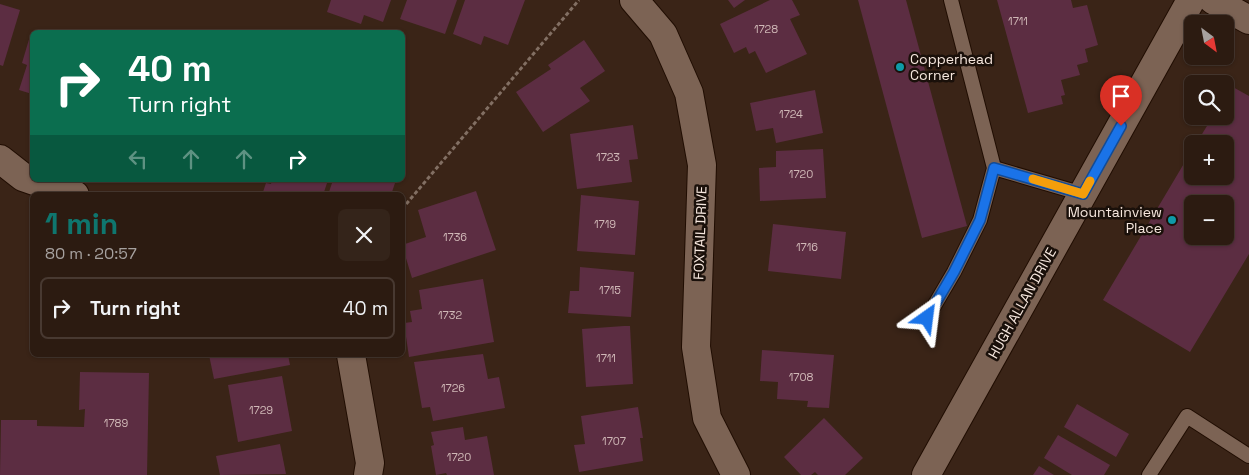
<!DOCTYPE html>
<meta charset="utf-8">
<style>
:root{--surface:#2c1b11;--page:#34241a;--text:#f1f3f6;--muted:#a6a19f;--line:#483931;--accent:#0f766e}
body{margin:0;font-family:"Space Grotesk",sans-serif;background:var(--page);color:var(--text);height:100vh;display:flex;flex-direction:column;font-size:19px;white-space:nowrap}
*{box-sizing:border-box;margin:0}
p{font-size:16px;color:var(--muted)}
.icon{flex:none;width:28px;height:28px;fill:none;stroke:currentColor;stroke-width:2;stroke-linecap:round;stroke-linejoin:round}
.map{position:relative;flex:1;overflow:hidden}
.details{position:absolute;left:30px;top:192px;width:375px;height:165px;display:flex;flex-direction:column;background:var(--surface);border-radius:8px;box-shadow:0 1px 4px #0004,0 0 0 1px var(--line)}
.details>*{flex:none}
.banner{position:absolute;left:30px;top:30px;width:375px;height:152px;border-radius:8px;box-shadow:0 1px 4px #0004,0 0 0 1px var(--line);background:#0b6e4f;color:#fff;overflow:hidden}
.needle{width:32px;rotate:148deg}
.tools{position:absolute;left:1184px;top:15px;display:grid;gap:10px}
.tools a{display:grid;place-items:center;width:50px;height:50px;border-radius:8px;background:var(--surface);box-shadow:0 1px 4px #0004,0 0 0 1px var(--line);font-size:25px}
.pin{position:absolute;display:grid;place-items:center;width:42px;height:42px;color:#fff;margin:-51px -21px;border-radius:50% 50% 50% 0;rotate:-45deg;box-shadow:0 0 5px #0007}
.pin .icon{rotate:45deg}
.me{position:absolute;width:55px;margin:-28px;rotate:31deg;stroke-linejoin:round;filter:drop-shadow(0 0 4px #0008)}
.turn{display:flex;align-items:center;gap:18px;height:105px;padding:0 15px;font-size:22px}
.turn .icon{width:65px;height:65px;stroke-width:2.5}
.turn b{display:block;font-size:35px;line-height:42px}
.lanes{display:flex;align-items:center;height:48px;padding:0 15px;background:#0003;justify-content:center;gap:25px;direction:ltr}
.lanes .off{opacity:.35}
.round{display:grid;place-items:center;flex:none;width:52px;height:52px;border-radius:8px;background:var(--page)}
.head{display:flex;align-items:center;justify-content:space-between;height:85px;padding:0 15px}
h1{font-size:30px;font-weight:700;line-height:38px;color:var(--accent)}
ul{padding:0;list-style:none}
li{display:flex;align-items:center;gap:15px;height:62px;margin:0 10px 8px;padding:0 5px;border:2px solid var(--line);border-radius:8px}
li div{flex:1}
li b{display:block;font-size:19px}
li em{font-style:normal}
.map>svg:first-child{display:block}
</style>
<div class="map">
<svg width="1249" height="475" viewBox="0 0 1249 475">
<rect width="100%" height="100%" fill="#3a2417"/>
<!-- building -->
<g fill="#5c2d42" fill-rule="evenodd">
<path d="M331,0H391L383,22L364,15L361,24L327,12Z"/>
<path d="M407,0H457L445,34L400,19Z"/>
<path d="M465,0H525L508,45L484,36L481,45L453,34Z"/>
<path d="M728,0H745L734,8Z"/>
<path d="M770,0H792L800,15L790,19L807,54L766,73L755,51L749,54L746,47L734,53L720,24Z"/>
<path d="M858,0H906L967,226L922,238Z"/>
<path d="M997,0H1071L1073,8L1087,5L1098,45L1085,49L1088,62L1077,65L1080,75L1061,80L1065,95L1061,96L1063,104L1028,113Z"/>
<path d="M0,4L20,10L3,66L0,65Z"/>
<path d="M30,36H32V94L19,90L27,65L22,63Z"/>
<path d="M584,40L605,71L580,88L590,101L543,132L516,92L551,69L548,65Z"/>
<path d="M1231,86L1249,96V254L1190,352L1103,300L1192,150V176H1225V144H1196L1213,116H1225V96ZM1192,204H1225V236H1192Z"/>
<path d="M815,90L823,133L776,143L773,128L756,131L750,103Z"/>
<path d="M633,125L638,159L629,160L632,182L577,189L570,134Z"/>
<path d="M823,149L826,198L760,201L759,168L776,167V151Z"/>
<path d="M272,180H328L323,195L306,192L305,195H262L266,183L271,184Z"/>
<path d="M333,180H396L391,195H328Z"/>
<path d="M476,191L496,250L412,278L402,245L426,237L418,210Z"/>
<path d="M581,195L639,201L635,255L577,251Z"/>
<path d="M773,224L846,232L841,279L768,271Z"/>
<path d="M580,267L634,272L631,317L568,313L570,291H579Z"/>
<path d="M483,279L494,342L409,357L404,323L412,322L410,311L422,309L419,290Z"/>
<path d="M624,326H630L633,384L586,387L582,329Z"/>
<path d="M762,350L834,355L829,408L807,407L808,401L777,399L778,382L760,381Z"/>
<path d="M483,354L488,379L499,377L505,408L433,421L430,407L422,408L414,362Z"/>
<path d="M209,355H288L290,365L214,379Z"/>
<path d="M80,372L149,373L147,475H0L1,420H37V426L84,427L85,409L79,410Z"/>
<path d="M282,376L292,431L238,442L228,385Z"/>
<path d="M1077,404L1129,434L1116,457L1064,427Z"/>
<path d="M638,407L643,438H640L643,461L579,472L574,445L585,444L581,416Z"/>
<path d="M824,418L863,458L845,475H818L815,472L811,475H801L784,457Z"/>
<path d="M463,427L465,440L487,436L494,475H447L446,473L436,475L431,446L434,445L431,432Z"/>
<path d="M1058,435L1110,465L1104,475H1072L1044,458Z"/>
<path d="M280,444L286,474L220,475L216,456Z"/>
<path d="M1039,466L1054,475H1033Z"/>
</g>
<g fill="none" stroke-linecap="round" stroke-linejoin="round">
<defs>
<g id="lane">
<path d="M994,168L1083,194"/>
<path d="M927,318L954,272L980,220L994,168L951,0"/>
<path d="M1149,475L1187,416L1249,456"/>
</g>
<g id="street">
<path d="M634,0L663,34L689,93L702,165L696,347L707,418L736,475"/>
<path d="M0,159L23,177L75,195"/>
<path d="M351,355L370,463L368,475"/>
</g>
<g id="secondary">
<path d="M1213,0L1249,20"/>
<path d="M926,475L1191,0"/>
</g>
</defs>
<!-- lane casing -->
<use href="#lane" stroke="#200d02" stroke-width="16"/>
<!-- street casing -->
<use href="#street" stroke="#200d02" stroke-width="30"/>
<!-- secondary casing -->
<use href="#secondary" stroke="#200d02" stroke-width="30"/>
<!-- path -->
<path stroke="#826f63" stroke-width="3" stroke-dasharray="4 2.5" stroke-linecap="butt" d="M402,209L579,0"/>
<!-- lane -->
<use href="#lane" stroke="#7c6354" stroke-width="14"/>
<!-- street -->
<use href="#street" stroke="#7c6354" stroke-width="28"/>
<!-- secondary -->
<use href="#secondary" stroke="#7c6354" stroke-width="28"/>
</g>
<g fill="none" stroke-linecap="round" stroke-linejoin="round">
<defs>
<path id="route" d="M927,318L954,272L980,220L994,168L1083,194L1121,126"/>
</defs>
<!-- route casing -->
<use href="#route" stroke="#114b97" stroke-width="12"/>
<!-- route -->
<use href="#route" stroke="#1a73e8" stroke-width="9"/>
<!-- slow -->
<path stroke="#f59e0b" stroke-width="9" d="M1033,179L1083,194L1090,181"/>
</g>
<!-- markers -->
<g fill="#0f9aa8" stroke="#1a100a" stroke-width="2">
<circle cx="900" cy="67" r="5"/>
<circle cx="1172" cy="220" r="5"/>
</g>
<g text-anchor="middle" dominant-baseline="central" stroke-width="5" stroke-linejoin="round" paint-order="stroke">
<!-- number labels -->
<g font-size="11" fill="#d0b8b7">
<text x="1018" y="21">1711</text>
<text x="766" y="29">1728</text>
<text x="791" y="114">1724</text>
<text x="608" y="157">1723</text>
<text x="801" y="174">1720</text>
<text x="605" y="224">1719</text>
<text x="455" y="237">1736</text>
<text x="807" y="247">1716</text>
<text x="610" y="290">1715</text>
<text x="450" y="315">1732</text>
<text x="606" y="358">1711</text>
<text x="801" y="377">1708</text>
<text x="453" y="388">1726</text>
<text x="261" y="410">1729</text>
<text x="116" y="423">1789</text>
<text x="614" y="441">1707</text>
<text x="459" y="457">1720</text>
</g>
<!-- poi labels -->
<g font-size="14" fill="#f6e7de" stroke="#1a100a" text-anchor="start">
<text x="910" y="59">Copperhead<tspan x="910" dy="16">Corner</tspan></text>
<text x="1162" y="212" text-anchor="end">Mountainview<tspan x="1162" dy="16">Place</tspan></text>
</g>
<!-- street labels -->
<g font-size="14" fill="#f6e7de" stroke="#1a100a">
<text transform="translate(700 233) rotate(-88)">FOXTAIL DRIVE</text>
<text transform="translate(1022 303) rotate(-61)">HUGH ALLAN DRIVE</text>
</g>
</g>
</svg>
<div class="tools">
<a><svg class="needle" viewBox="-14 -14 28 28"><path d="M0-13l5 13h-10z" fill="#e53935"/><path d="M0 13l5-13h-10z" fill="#a6a19f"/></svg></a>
<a><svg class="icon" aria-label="search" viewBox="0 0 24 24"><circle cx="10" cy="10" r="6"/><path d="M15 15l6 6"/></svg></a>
<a>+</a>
<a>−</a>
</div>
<div class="pin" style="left:1121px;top:126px;background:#d93025"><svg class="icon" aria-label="arrive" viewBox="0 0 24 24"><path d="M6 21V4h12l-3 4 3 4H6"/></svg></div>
<svg class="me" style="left:927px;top:318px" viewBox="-20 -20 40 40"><path d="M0-17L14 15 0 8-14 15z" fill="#1a73e8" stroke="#fff" stroke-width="4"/></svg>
<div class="banner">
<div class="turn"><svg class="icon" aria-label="right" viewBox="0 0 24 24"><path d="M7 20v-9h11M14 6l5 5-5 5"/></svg><div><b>40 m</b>Turn right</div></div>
<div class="lanes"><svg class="icon off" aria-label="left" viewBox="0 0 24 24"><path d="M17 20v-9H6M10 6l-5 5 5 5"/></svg><svg class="icon off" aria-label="ahead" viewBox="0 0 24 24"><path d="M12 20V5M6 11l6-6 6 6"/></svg><svg class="icon off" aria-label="ahead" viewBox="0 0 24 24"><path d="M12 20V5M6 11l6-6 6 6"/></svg><svg class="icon" aria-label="right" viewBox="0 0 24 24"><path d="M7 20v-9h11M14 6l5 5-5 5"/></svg></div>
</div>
<section class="details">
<div class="head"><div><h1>1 min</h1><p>80 m · 20:57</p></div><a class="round"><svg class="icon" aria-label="close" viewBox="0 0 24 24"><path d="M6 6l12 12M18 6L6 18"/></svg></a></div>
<ul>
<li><svg class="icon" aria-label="right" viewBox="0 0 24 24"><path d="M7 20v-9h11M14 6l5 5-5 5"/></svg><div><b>Turn right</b></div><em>40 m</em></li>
</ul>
</section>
</div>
